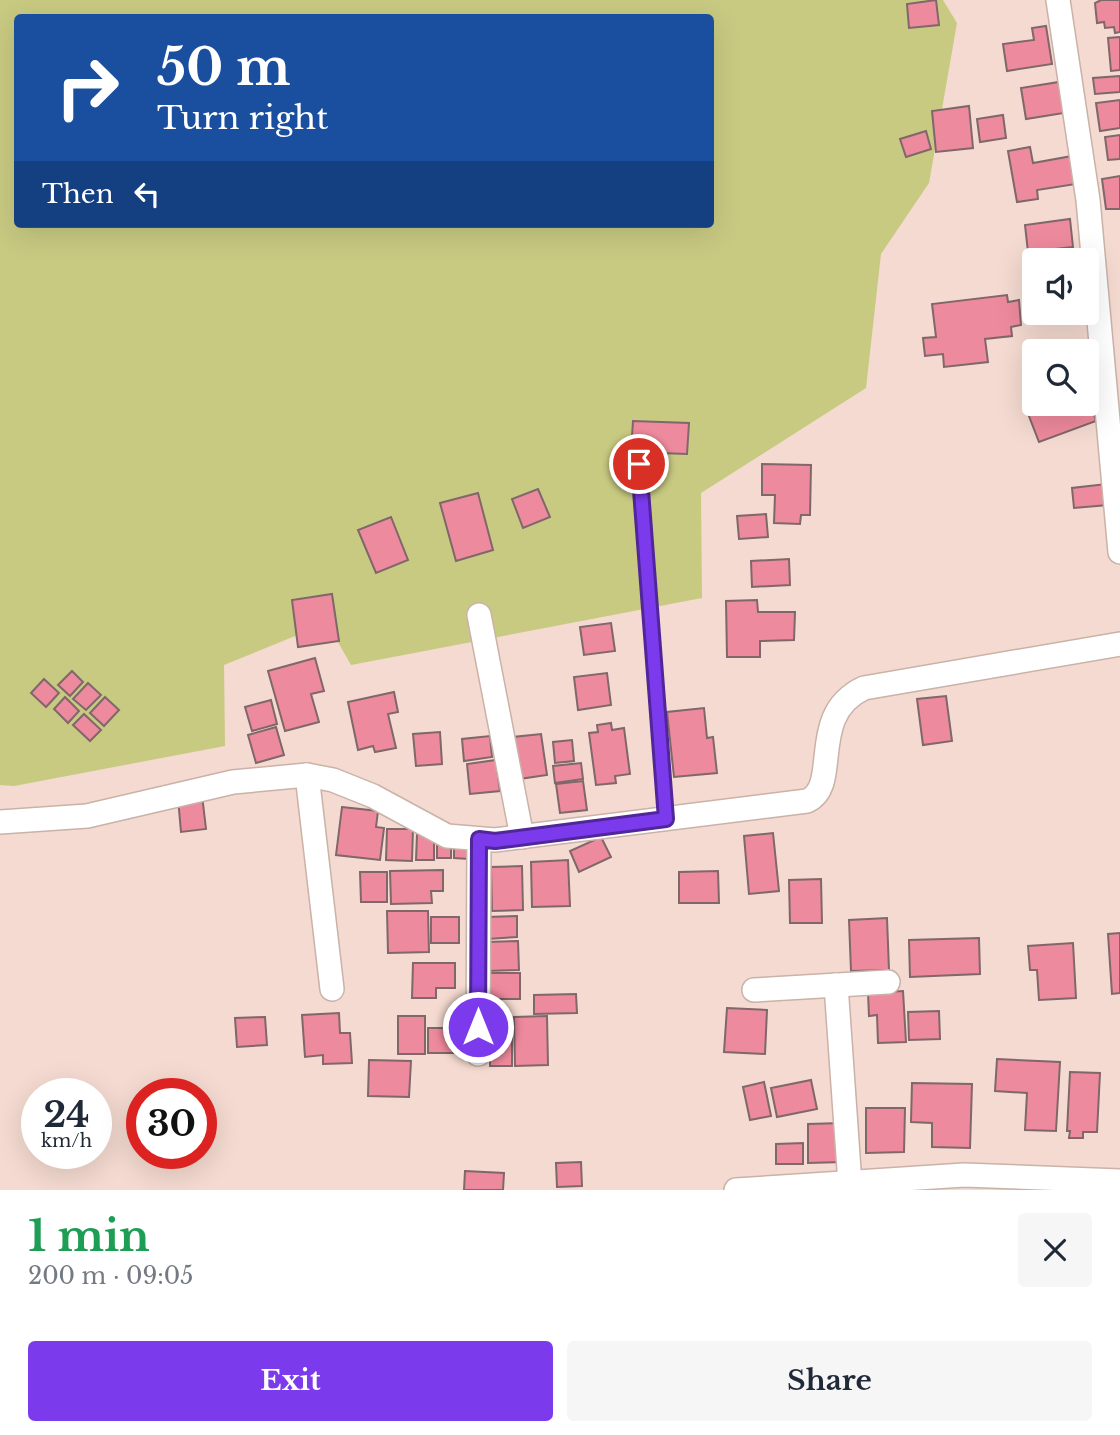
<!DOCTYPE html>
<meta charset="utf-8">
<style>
:root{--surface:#fff;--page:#f6f6f7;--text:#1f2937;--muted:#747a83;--accent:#7c3aed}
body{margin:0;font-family:"Libre Baskerville",serif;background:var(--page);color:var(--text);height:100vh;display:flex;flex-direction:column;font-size:26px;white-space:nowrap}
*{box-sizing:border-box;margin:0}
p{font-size:23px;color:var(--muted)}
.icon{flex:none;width:38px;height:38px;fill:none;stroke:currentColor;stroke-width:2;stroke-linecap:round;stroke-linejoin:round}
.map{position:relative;height:1190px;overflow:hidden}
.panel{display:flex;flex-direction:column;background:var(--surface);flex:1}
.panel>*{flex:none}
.guide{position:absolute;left:14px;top:14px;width:700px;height:214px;border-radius:7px;box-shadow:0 7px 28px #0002;background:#1a4fa0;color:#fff;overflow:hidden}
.buttons{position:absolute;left:1022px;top:248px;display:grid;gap:14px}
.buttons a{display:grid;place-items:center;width:77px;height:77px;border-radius:7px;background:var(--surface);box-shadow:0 7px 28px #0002;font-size:35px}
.speed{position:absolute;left:21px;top:1078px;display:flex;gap:14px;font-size:35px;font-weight:700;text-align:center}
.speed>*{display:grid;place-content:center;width:91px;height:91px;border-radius:50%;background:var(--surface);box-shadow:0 7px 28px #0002;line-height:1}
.speed small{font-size:18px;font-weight:400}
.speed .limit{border:10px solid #d22;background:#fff;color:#111}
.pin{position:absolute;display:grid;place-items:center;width:60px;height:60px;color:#fff;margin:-30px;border:4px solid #fff;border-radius:50%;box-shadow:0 2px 7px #0007}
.me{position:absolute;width:77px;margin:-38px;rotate:0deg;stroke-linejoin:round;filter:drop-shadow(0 0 5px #0008)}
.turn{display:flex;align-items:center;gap:24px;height:147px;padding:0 28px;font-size:32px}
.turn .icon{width:91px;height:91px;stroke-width:2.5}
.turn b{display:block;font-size:49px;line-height:60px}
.then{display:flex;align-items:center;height:66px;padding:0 28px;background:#0003;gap:14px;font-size:26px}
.round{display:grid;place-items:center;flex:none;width:74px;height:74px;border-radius:7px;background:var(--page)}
.summary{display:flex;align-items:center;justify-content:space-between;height:119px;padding:0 28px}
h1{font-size:42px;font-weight:800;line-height:52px;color:#1e9e55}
.button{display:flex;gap:14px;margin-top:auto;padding:14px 28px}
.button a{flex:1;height:80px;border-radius:7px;background:var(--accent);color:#fff;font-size:28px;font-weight:800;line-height:80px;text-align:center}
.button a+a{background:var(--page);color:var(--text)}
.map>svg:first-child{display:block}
</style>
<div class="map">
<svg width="1120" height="1190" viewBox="0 0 1120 1190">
<rect width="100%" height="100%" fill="#f4dad0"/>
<!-- green -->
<path fill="#c8ca82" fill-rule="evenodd" d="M0,0H943L957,23L929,183L881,254L866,388L701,493L702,598L351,665L327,623L224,665L225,746L14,786L0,785ZM18,18H710V224H18Z"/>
<!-- building -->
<g fill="#ee8a9d" stroke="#7f676a" stroke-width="2">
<path d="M936,0L939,25L909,28L907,4Z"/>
<path d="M1101,0H1120V32L1115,33L1114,27L1105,28L1104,22L1097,23L1095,3Z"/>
<path d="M1046,26L1052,64L1007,71L1003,44L1034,40L1032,28Z"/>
<path d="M1120,37V70L1111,71L1108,38Z"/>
<path d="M1120,76V92L1095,94L1093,78Z"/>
<path d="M1065,81L1070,112L1026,119L1021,88Z"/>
<path d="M1120,100V128L1100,131L1096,103Z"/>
<path d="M969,106L973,148L936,152L932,111Z"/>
<path d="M1003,115L1006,138L980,142L977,119Z"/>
<path d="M926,131L931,149L906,157L900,139Z"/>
<path d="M1120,135V159L1108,160L1105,137Z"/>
<path d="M1030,147L1033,163L1072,156L1076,184L1037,190L1038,199L1017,202L1008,151Z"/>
<path d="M1120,176V209H1106L1102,179Z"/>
<path d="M1070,219L1073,247L1028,252L1025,225Z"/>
<path d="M1007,295L1008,302L1019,300L1021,325L1011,327L1012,336L985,339L988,362L944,367L943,354L925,356L923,338L936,337L932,304Z"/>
<path d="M1087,394L1096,421L1039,442L1027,411L1045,404H1087Z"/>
<path d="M633,421L689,423L687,454L631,452Z"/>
<path d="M762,464L811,465L810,515H801L800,524L774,523L775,495H762Z"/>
<path d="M1106,484L1108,505L1074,508L1072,488Z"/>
<path d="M538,489L550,517L523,528L512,499Z"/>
<path d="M478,493L493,550L456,561L440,503Z"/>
<path d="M766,514L768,537L739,539L737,516Z"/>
<path d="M391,517L408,560L376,573L358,530Z"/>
<path d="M789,559L790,585L752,587L751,561Z"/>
<path d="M332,594L339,641L298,647L292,600Z"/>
<path d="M757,600L758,612H795L794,640L760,641V657H727L726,601Z"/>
<path d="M611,623L615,651L584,655L580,627Z"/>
<path d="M315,658L324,691L311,694L319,722L285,731L268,671Z"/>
<path d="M72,671L83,682L70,696L58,685Z"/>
<path d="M607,673L611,705L578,710L574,677Z"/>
<path d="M44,679L59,693L46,707L31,693Z"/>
<path d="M88,683L101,695L86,710L73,699Z"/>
<path d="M394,692L398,712L388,714L396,748L375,752L373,746L358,750L348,702Z"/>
<path d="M946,696L952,741L923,745L917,699Z"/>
<path d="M65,697L79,711L68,723L54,709Z"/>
<path d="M105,697L119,710L104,726L90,713Z"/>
<path d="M271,700L277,724L252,731L245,707Z"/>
<path d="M704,708L707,738L713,737L717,773L674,777L667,712Z"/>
<path d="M84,714L101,730L90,741L73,725Z"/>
<path d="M611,723L612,730L624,728L630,774L615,776L616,783L596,785L589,733L598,732L597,725Z"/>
<path d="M276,727L284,755L256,763L248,735Z"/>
<path d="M440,732L442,764L416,766L413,734Z"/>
<path d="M541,734L547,775L519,779L513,737Z"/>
<path d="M490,736L492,757L464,761L462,739Z"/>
<path d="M572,740L574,761L555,763L553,742Z"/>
<path d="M496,760L500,791L470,794L467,764Z"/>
<path d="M581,763L583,779L555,783L553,766Z"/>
<path d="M583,781L587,810L560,813L556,784Z"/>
<path d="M202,795L206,829L181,832L178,798Z"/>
<path d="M342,807L378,811L376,827L384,828L380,860L336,855Z"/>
<path d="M387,829H413L412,861L386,860Z"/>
<path d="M773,833L779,891L749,894L744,836Z"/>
<path d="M417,834H434V860H416Z"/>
<path d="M601,837L611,857L579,872L570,851Z"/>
<path d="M454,843L469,844V859L454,858Z"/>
<rect x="437" y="845" width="14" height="13"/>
<path d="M568,860L570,906L532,907L531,862Z"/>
<path d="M522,866L523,910L492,911L491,867Z"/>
<path d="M443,870V891H431L432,903L391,904L390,871Z"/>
<path d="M718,871L719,903H679V872Z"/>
<path d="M360,872H387V902H361Z"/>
<path d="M821,879L822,923H790L789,880Z"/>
<path d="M387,911H428L429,952L388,953Z"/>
<path d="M517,916V937L488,939L487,917Z"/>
<rect x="431" y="917" width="28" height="26"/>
<path d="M887,918L889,970L851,971L849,920Z"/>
<path d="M1120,933V993L1112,994L1108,934Z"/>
<path d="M979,938L980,974L910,977L909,940Z"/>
<path d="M518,941L519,970L486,971V942Z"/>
<path d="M1073,943L1076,998L1039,1000L1037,970H1030L1028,946Z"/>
<path d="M413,963H455V988H436V998H412Z"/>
<rect x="485" y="973" width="35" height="26"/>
<path d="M903,991L906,1042L878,1043L877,1015L869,1016L868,993Z"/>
<path d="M576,994L577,1013L534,1014V995Z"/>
<path d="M727,1008L767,1010L765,1054L724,1052Z"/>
<path d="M939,1011L940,1039L909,1040L908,1012Z"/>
<path d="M339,1013L340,1033H350L352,1063L323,1064V1055L305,1057L302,1015Z"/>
<rect x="398" y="1016" width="27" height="38"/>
<path d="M547,1016L548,1065L515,1066L514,1017Z"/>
<path d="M265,1017L267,1045L237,1047L235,1018Z"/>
<rect x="490" y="1024" width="22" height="42"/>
<rect x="428" y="1028" width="30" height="25"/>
<path d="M997,1059L1060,1062L1056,1131L1025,1130L1027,1093L995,1091Z"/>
<path d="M369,1060L411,1061L409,1097L368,1096Z"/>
<path d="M1070,1072L1100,1073L1097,1132H1083V1138H1069L1070,1131H1067Z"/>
<path d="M811,1080L817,1109L777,1117L771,1088Z"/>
<path d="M764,1082L771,1116L750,1120L743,1087Z"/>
<path d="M912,1083L972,1084L970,1148L932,1147V1123L911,1122Z"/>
<path d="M866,1108H905L904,1152L866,1153Z"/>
<path d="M842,1123L843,1162L808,1163V1124Z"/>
<path d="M803,1143V1164H776V1144Z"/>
<path d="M581,1162L582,1186L557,1187L556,1163Z"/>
<path d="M465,1171L504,1173L503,1190H464Z"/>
</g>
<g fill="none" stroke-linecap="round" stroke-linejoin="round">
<defs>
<path id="lane" d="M639,464L666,819"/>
<g id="street">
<path d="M1058,0L1088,200L1120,552"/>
<path d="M479,615L522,837"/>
<path d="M307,775L332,989"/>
<path d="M0,822L87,816L233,782L307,775L333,780L373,796L447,836L495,840L807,801C842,786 806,715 864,688L1120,644"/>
<path d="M836,985L850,1184"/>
<path d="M754,990L888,982"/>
<path d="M478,1054L479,839"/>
<path d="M736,1190L964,1175L1120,1181"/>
</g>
</defs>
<!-- lane casing -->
<use href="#lane" stroke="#cab2a8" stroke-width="14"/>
<!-- street casing -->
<use href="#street" stroke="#cab2a8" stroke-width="26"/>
<!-- lane -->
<use href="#lane" stroke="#fff" stroke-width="10"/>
<!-- street -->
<use href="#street" stroke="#fff" stroke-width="23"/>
</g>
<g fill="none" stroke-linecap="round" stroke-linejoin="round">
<defs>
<path id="route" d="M478,1027L479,839L495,841L666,819L639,464"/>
</defs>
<!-- route casing -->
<use href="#route" stroke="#51269a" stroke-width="18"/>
<!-- route -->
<use href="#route" stroke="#7c3aed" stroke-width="12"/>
</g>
</svg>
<div class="buttons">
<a><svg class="icon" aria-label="sound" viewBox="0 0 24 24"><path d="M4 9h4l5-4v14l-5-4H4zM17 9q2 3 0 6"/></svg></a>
<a><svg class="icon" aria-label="search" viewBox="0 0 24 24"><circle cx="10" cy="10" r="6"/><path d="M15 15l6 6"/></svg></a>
</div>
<div class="speed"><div>24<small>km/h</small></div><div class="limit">30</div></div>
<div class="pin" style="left:639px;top:464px;background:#d93025"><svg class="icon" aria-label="arrive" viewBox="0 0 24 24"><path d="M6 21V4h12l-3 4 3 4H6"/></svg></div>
<svg class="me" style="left:478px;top:1027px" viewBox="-20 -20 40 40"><circle r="17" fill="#7c3aed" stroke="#fff" stroke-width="3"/><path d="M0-11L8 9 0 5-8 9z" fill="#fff"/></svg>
<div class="guide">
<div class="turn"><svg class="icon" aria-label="right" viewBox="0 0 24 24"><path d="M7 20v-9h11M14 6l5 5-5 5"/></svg><div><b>50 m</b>Turn right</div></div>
<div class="then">Then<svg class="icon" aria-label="left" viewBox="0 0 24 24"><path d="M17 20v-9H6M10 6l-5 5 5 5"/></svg></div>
</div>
</div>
<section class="panel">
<div class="summary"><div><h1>1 min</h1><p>200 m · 09:05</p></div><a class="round"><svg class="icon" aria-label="close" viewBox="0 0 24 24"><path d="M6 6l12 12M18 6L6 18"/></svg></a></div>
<div class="button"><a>Exit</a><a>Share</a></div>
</section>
